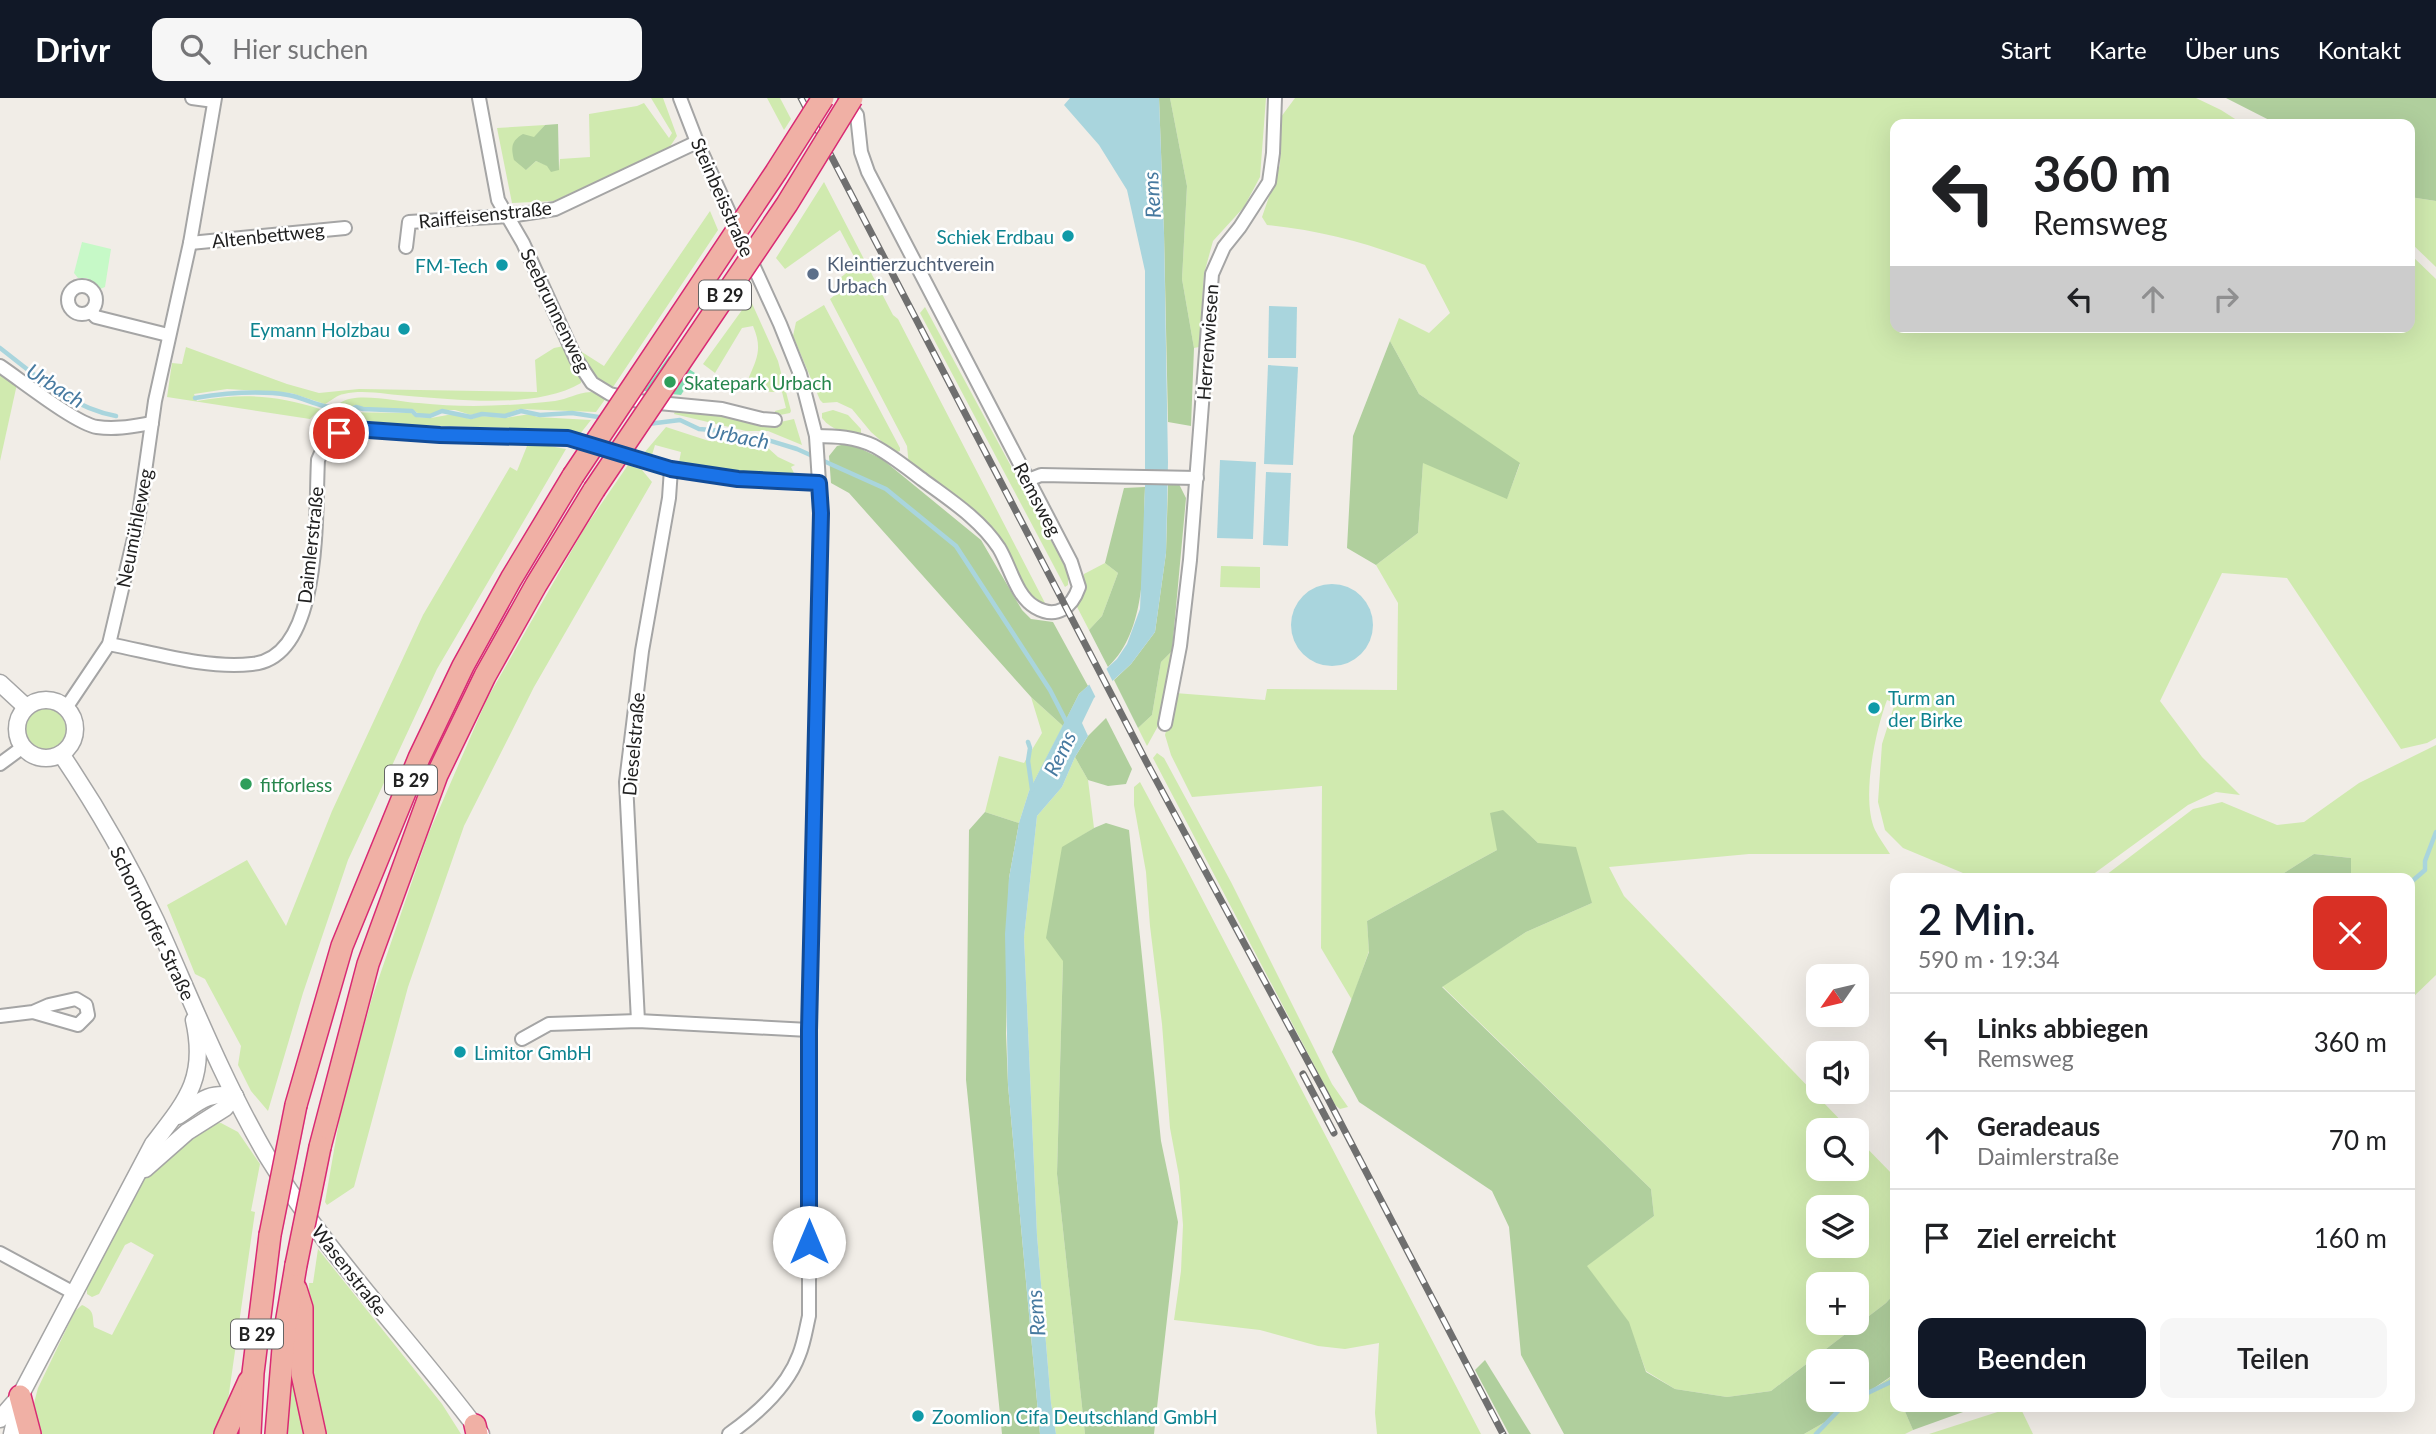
<!DOCTYPE html>
<html lang="de">
<meta charset="utf-8">
<style>
:root{--surface:#fff;--page:#f6f6f6;--text:#202124;--muted:#757577;--line:#e0e0e0;--accent:#111827}
body{margin:0;font-family:Lato,sans-serif;background:var(--page);color:var(--text);height:100vh;display:flex;flex-direction:column;font-size:26px;white-space:nowrap}
*{box-sizing:border-box;margin:0}
p{font-size:23px;color:var(--muted)}
.icon{flex:none;width:38px;height:38px;fill:none;stroke:currentColor;stroke-width:2;stroke-linecap:round;stroke-linejoin:round}
.map{position:relative;flex:1;overflow:hidden}
.panel{position:absolute;left:1890px;top:775px;width:525px;height:539px;display:flex;flex-direction:column;background:var(--surface);border-radius:14px;box-shadow:0 7px 28px #0002}
.panel>*{flex:none}
.top-card{position:absolute;left:1890px;top:21px;width:525px;height:214px;border-radius:14px;box-shadow:0 7px 28px #0002;background:#fff;color:var(--text);overflow:hidden}
.needle{width:46px;rotate:236deg}
.fabs{position:absolute;left:1806px;top:866px;display:grid;gap:14px}
.fabs a{display:grid;place-items:center;width:63px;height:63px;border-radius:14px;background:var(--surface);box-shadow:0 7px 28px #0002;font-size:35px}
.pin{position:absolute;display:grid;place-items:center;width:60px;height:60px;color:#fff;margin:-30px;border:4px solid #fff;border-radius:50%;box-shadow:0 2px 7px #0007}
.me{position:absolute;width:77px;margin:-38px;rotate:0deg;stroke-linejoin:round;filter:drop-shadow(0 0 5px #0008)}
.turn{display:flex;align-items:center;gap:24px;height:147px;padding:0 28px;font-size:32px}
.turn .icon{width:91px;height:91px;stroke-width:2.5}
.turn b{display:block;font-size:49px;line-height:60px}
.lanes{display:flex;align-items:center;height:66px;padding:0 28px;background:#0003;justify-content:center;gap:35px;direction:ltr}
.lanes .off{opacity:.35}
.round{display:grid;place-items:center;flex:none;width:74px;height:74px;border-radius:14px;background:var(--page)}
.headline{display:flex;align-items:center;justify-content:space-between;height:119px;padding:0 28px}
h1{font-size:42px;font-weight:600;line-height:52px;color:var(--accent)}
.action{display:flex;gap:14px;margin-top:auto;padding:14px 28px}
.action a{flex:1;height:80px;border-radius:14px;background:var(--accent);color:#fff;font-size:28px;font-weight:600;line-height:80px;text-align:center}
.action a+a{background:var(--page);color:var(--text)}
ul{padding:0;list-style:none}
li{display:flex;align-items:center;gap:21px;height:98px;padding:0 28px;border-top:2px solid var(--line)}
li div{flex:1}
li b{display:block;font-size:26px}
li em{font-style:normal}
header{display:flex;align-items:center;gap:42px;box-sizing:border-box;height:98px;padding:0 35px;background:var(--accent);color:#fff}
header strong{font-size:33px}
nav{display:flex;gap:38px;margin-inline-start:auto;font-size:24px}
.search{width:490px;height:63px;background:var(--page);display:flex;align-items:center;gap:18px;box-sizing:border-box;padding:0 24px;border-radius:14px;color:var(--muted);font-size:26px}
.map>svg:first-child{display:block}
</style>
<header>
<strong>Drivr</strong>
<div class="search"><svg class="icon" aria-label="search" viewBox="0 0 24 24"><circle cx="10" cy="10" r="6"/><path d="M15 15l6 6"/></svg>Hier suchen</div>
<nav><a>Start</a><a>Karte</a><a>Über uns</a><a>Kontakt</a></nav>
</header>
<div class="map">
<svg width="2436" height="1336" viewBox="0 0 2436 1336">
<rect width="100%" height="100%" fill="#f1ede7"/>
<!-- grass -->
<g fill="#d0eaaf" fill-rule="evenodd">
<path d="M651,0H663L677,38L669,50L554,103L512,105L497,30L545,27L534,40L526,72L536,63L559,72L560,61L590,59L589,16L637,8L644,5L669,40L672,35Z"/>
<path d="M767,0H780L791,21L784,32Z"/>
<path d="M1170,0H1266L1260,79L1244,109L1213,143L1204,176L1199,249L1194,250L1182,181L1187,88Z"/>
<path d="M1295,0H2196L2221,12L2243,26H1895V229H2410V156L2436,181V640L2427,645L2401,651L2287,480L2222,475L2160,603L2202,659L2240,697L2216,694L2188,707L2088,780H1975L1903,750L1885,732L1878,704L1882,646L1895,605L1887,602C1875,634 1861,701 1875,732C1879,740 1885,748 1890,756H1749L1609,769L1624,798L1850,1032H1818V1071H1857V1040L1895,1079V1195L1886,1205L1771,1293L1727,1299L1675,1291L1646,1273L1628,1224L1586,1168L1654,1118L1651,1091L1442,888L1526,834L1592,805L1538,745L1503,713L1497,752L1367,823L1369,853L1352,902L1321,850L1322,688L1192,699L1171,657L1165,637L1175,595L1265,602L1267,591L1397,592L1398,505L1376,467L1418,435L1423,364L1507,400L1520,366L1419,296L1390,243L1399,220L1429,235L1450,215L1425,167C1370,146 1325,133 1267,127L1262,119L1280,67L1281,19ZM1818,1110H1857V1148H1818ZM1818,1186H1857V1225H1818Z"/>
<path d="M824,84L893,217L898,221L1046,507L1032,502L998,438L987,425L909,368L907,348L830,201L841,192L836,183L858,166L840,132L785,171L776,160Z"/>
<path d="M2410,99L2436,103V169L2410,144Z"/>
<path d="M710,113L718,132L611,292L600,286L574,249L604,268Z"/>
<path d="M750,201L778,263L791,313L790,315L775,318V313L786,310L782,294H771L753,290L749,279C758,259 762,249 753,228L742,230L715,275L703,266Z"/>
<path d="M824,207L900,350V353L895,355L871,334L852,311L837,304L823,305L820,302L793,238L796,224Z"/>
<path d="M925,209L1068,474V487L1065,489L920,215Z"/>
<path d="M564,248L581,277V285C537,311 459,302 409,298C389,297 364,291 344,296C337,297 331,303 325,306L291,295L227,291L194,296L197,303C243,295 276,297 320,311L310,321L167,299L172,265L182,266L186,249L287,286L319,295L359,291L537,294L535,262L554,250Z"/>
<path d="M0,274L17,286L0,363Z"/>
<path d="M591,294L606,300L596,314L519,311L505,317L479,315L471,317L455,312H442L430,317L419,316L412,311H369L355,307L348,310L340,305C355,293 399,304 419,305C464,310 510,308 555,303C568,301 576,295 591,294Z"/>
<path d="M677,309L715,313L767,327L794,321L802,347L768,333H746L674,316Z"/>
<path d="M833,312L848,317L861,331V336C846,335 832,333 822,320V315Z"/>
<path d="M331,314L411,315L416,319L431,320L453,316L471,321L481,318L505,320L530,316L537,319L591,322L580,336L548,331L409,327L350,321L327,324L326,318Z"/>
<path d="M666,329L709,343L745,344L768,350L778,359L795,367L791,369L794,375H750L679,364L681,354L655,347L652,357L644,355Z"/>
<path d="M543,347L566,351L437,571L348,762L303,895L268,1013L251,993L238,967L241,948L205,881L195,876L167,807L247,762L286,828L332,713L423,517L510,369L517,373L527,348Z"/>
<path d="M628,367L642,372L652,384L534,589L464,728L408,889L354,1089L327,1107L325,1104L341,1012L372,900L428,737L487,601L584,431Z"/>
<path d="M1105,465L1118,475L1102,518L1089,532L1075,505L1084,493V476Z"/>
<path d="M1221,468L1260,469V490L1220,489Z"/>
<path d="M1172,553L1163,619L1147,648L1138,630L1152,617L1161,564Z"/>
<path d="M1031,599L1063,628L1029,693L1019,725L985,714L999,658L1024,665L1042,635Z"/>
<circle cx="44" cy="632" r="22"/>
<path d="M2436,647V877L2410,902V780H2351V760L2314,756L2276,780H2102L2193,711L2222,704L2277,727L2304,724L2359,685Z"/>
<path d="M1157,655L1164,660L1231,784L1332,986L1348,1009L1340,1011L1335,1007L1153,660Z"/>
<path d="M1075,659L1088,682L1094,730L1062,750L1063,863L1057,1076L1085,1336H1056L1051,1305L1037,1137L1024,839L1037,718L1062,689Z"/>
<path d="M1140,684L1184,766L1481,1336H1377L1375,1315L1379,1245L1345,1251L1318,1248L1260,1232L1174,1222L1181,1173L1183,1127L1179,1078L1170,1030L1162,926L1150,828L1146,774L1134,707V689Z"/>
<path d="M221,1025L238,1034L260,1066L251,1113L255,1114L228,1302L222,1325L216,1336H38L34,1305L38,1290L75,1213L82,1207C95,1213 92,1217 94,1229L112,1237L154,1157L131,1144L125,1147L99,1196L92,1199L87,1196V1189L131,1102L150,1072L205,1026Z"/>
<path d="M318,1151L442,1306L461,1336H318L306,1238L309,1185H313Z"/>
<path d="M1891,1279L1895,1290V1309H1903L1913,1332L1905,1336H1804L1825,1324Z"/>
<path d="M291,1281L296,1282L304,1336H286Z"/>
<path d="M2013,1309H2020L2033,1336H1929Z"/>
</g>
<!-- forest -->
<g fill="#b0cf9d" fill-rule="evenodd">
<path d="M1159,0H1170L1187,88L1182,181L1194,250L1191,328L1168,324L1164,135Z"/>
<path d="M2226,0H2436V103L2410,99V26H2277Z"/>
<path d="M558,26L559,72L551,74L547,68L536,63L526,72L514,62C511,49 511,43 523,36L534,39L545,27Z"/>
<path d="M1390,243L1419,296L1520,365L1507,401L1423,365L1418,435L1376,467L1347,450L1353,338Z"/>
<path d="M849,345L882,361L981,442L1022,512L1031,521L1053,524L1088,588L1079,596L1063,628L1031,599L849,395L831,385L829,358L837,348Z"/>
<path d="M1179,386L1186,400L1172,553L1161,564L1152,617L1138,630L1114,582L1131,566L1155,534L1166,455L1168,387Z"/>
<path d="M1145,389C1142,445 1152,528 1108,569L1089,532L1102,518L1118,475L1105,465L1124,390Z"/>
<path d="M1106,620L1132,671L1126,686L1108,688L1088,682L1075,659L1088,638Z"/>
<path d="M1503,712L1538,745L1576,749L1592,805L1526,834L1442,889L1651,1091L1654,1118L1587,1168L1629,1224L1646,1274L1675,1291L1727,1299L1771,1293L1886,1205L1895,1195V1290L1890,1279L1825,1324L1804,1336H1564L1521,1257L1509,1129L1492,1093L1359,1004L1332,954L1369,854L1367,823L1497,752L1490,715ZM1818,1264H1857V1302H1818Z"/>
<path d="M985,714L1019,725L1009,780L1006,935L1008,987L1040,1336H1002L966,982L969,732Z"/>
<path d="M1106,725L1129,732L1161,1043L1178,1124L1154,1336H1085L1057,1076L1063,863L1046,840L1062,749L1094,730Z"/>
<path d="M2314,756L2351,760V780H2276Z"/>
<path d="M1485,1262L1531,1336H1509L1475,1272Z"/>
<path d="M1903,1309H1977L1913,1332Z"/>
</g>
<!-- park -->
<path fill="#c6f9c7" d="M82,144L111,151L105,189L100,191L87,180H78L74,175Z"/>
<!-- pitch -->
<path fill="#87deb6" d="M669,258L695,275L681,297L644,293Z"/>
<!-- water -->
<g fill="#a9d5dd">
<path d="M1070,0H1159L1164,135L1168,364L1166,455L1155,534L1131,566L1094,600L1082,625L1088,638L1075,659L1062,689L1037,718L1024,839L1037,1137L1051,1305L1056,1336H1040L1008,987L1005,836L1009,780L1019,725L1029,693L1079,596L1117,561L1127,546L1140,511L1145,389V173L1127,92L1099,47L1064,7Z"/>
<path d="M1269,208L1297,209L1296,260H1268Z"/>
<path d="M1268,267L1298,269L1293,367L1264,366Z"/>
<path d="M1220,362L1256,364L1253,441L1217,440Z"/>
<path d="M1266,374L1291,375L1288,448L1263,447Z"/>
<circle cx="1332" cy="527" r="41"/>
</g>
<!-- pier -->
<path fill="#f1ede7" d="M1105,568L1114,586L1097,602L1088,584Z"/>
<g fill="none" stroke-linecap="round" stroke-linejoin="round">
<!-- stream -->
<g stroke="#a9d5dd" stroke-width="4.5">
<path d="M0,250C35,277 71,310 116,318"/>
<path d="M195,300C226,295 257,292 288,297C300,299 312,305 324,308C336,310 345,314 356,309L363,311L412,313L416,317L430,318L442,313L471,319L482,316L505,318L521,313L540,317L572,315L605,320"/>
<path d="M648,326L680,322L699,331L724,333L733,340L758,339L797,351L886,391L956,448L1050,592L1068,627"/>
<path d="M1028,644L1030,650L1028,663L1032,691"/>
<path d="M2410,785L2425,772V763L2436,734"/>
<path d="M1857,1300L1895,1282"/>
<path d="M1816,1336L1839,1312L1853,1302"/>
</g>
<defs>
<g id="minor">
<path d="M192,0L214,3"/>
<path d="M479,0L498,102L523,145L576,261L592,285L610,296L638,303L722,311L762,321L775,322"/>
<path d="M680,0L697,44L780,226L800,276L816,338L821,415L809,932V1218C806,1231 804,1245 799,1257C787,1290 757,1316 729,1336"/>
<path d="M190,145L345,130"/>
<path d="M406,149L409,124L509,118L555,111L697,44"/>
<circle cx="82" cy="202" r="14"/>
<path d="M91,214L96,219L168,237"/>
<path d="M0,268C21,282 76,326 97,329C116,332 134,328 152,325"/>
<path d="M816,338C836,338 855,339 874,348C891,357 907,370 923,382C950,402 980,421 999,450C1010,468 1016,498 1035,509C1057,522 1072,509 1079,489L1071,464L868,74L861,54L857,17L845,2"/>
<path d="M1028,382L1041,377L1197,380"/>
<path d="M109,546C155,555 206,571 252,566C323,560 315,414 318,362L325,346L339,335L354,331L440,337L568,340L671,371L738,381L819,385"/>
<path d="M66,610L109,546L138,423L155,303L190,145L215,0"/>
<path d="M1165,626L1180,548L1190,462L1212,176L1224,149L1240,129L1269,84L1273,55L1275,0"/>
<path d="M0,666L23,649"/>
<path d="M0,918L33,914L49,907L76,901L86,907L88,917L78,927L33,914"/>
<path d="M638,923L626,684L642,553L669,400L671,371"/>
<path d="M522,941L549,926L638,923L809,932"/>
<path d="M0,1155L74,1195"/>
</g>
<g id="tertiary">
<path d="M0,585L26,609"/>
<circle cx="46" cy="631" r="29"/>
<path d="M61,656C97,709 129,765 156,823C191,901 223,983 267,1058C328,1158 411,1242 481,1336"/>
<path d="M178,1018C200,1003 207,994 235,998"/>
<path d="M145,1071L187,1034L225,1010L235,998"/>
<path d="M0,1321L20,1298L153,1046C187,1002 207,980 194,922"/>
<path d="M12,1336L20,1301"/>
</g>
<g id="trunk">
<path d="M296,1007L342,848L419,660L463,568L511,481L573,378"/>
<path d="M320,1049L368,866L437,677L485,578L536,487L594,392"/>
<path d="M296,1191L302,1210V1276L315,1336"/>
<path d="M20,1298L30,1336"/>
<path d="M475,1327L477,1336"/>
<path d="M225,1336L249,1283"/>
<path d="M250,1336L253,1275L270,1137"/>
<path d="M276,1336L284,1238L296,1167"/>
</g>
</defs>
<!-- minor casing -->
<use href="#minor" stroke="#a5a5a5" stroke-width="16"/>
<!-- tertiary casing -->
<use href="#tertiary" stroke="#a5a5a5" stroke-width="19"/>
<!-- trunk casing -->
<use href="#trunk" stroke="#d92a73" stroke-width="24"/>
<!-- minor -->
<use href="#minor" stroke="#fff" stroke-width="12"/>
<!-- tertiary -->
<use href="#tertiary" stroke="#fff" stroke-width="16"/>
<!-- trunk -->
<use href="#trunk" stroke="#f0b0a5" stroke-width="21"/>
<defs>
<g id="rail">
<path d="M801,0L1148,667L1325,995L1503,1336"/>
<path d="M1303,976L1334,1035"/>
</g>
</defs>
<!-- rail casing -->
<use href="#rail" stroke="#6f6f6f" stroke-width="7"/>
<!-- rail -->
<use href="#rail" stroke="#fff" stroke-width="4.5" stroke-dasharray="13" stroke-linecap="butt"/>
<defs>
<g id="trunk-bridge">
<path d="M573,378L776,74L823,0"/>
<path d="M594,392L787,106L852,0"/>
<path d="M270,1137L296,1007"/>
<path d="M296,1167L320,1049"/>
</g>
</defs>
<!-- trunk-bridge casing -->
<use href="#trunk-bridge" stroke="#d92a73" stroke-width="24" stroke-linecap="butt"/>
<!-- trunk-bridge -->
<use href="#trunk-bridge" stroke="#f0b0a5" stroke-width="21"/>
</g>
<g fill="none" stroke-linecap="round" stroke-linejoin="round">
<defs>
<path id="route" d="M339,335L354,331L440,337L568,340L671,371L738,381L819,385L821,415L809,932V1144"/>
</defs>
<!-- route casing -->
<use href="#route" stroke="#114b97" stroke-width="18"/>
<!-- route -->
<use href="#route" stroke="#1a73e8" stroke-width="12"/>
</g>
<!-- markers -->
<g fill="#0f9aa8" stroke="#fff" stroke-width="2.5">
<circle cx="1068" cy="138" r="7"/>
<circle cx="502" cy="167" r="7"/>
<circle cx="404" cy="231" r="7"/>
<circle cx="1874" cy="610" r="7"/>
<circle cx="460" cy="954" r="7"/>
<circle cx="918" cy="1318" r="7"/>
</g>
<circle fill="#5c6f8a" stroke="#fff" stroke-width="2.5" cx="813" cy="176" r="7"/>
<g fill="#2e9e5b" stroke="#fff" stroke-width="2.5">
<circle cx="670" cy="284" r="7"/>
<circle cx="246" cy="686" r="7"/>
</g>
<g text-anchor="middle" dominant-baseline="central" stroke-width="5" stroke-linejoin="round" paint-order="stroke">
<!-- shield labels -->
<g fill="#fff" stroke="#646464" stroke-width="2">
<rect x="699" y="182.5" width="52" height="29" rx="5"/>
<rect x="385" y="667.5" width="52" height="29" rx="5"/>
<rect x="231" y="1221.5" width="52" height="29" rx="5"/>
</g>
<g font-size="18" font-weight="bold" fill="#212121">
<text x="725" y="197">B 29</text>
<text x="411" y="682">B 29</text>
<text x="257" y="1236">B 29</text>
</g>
<!-- street labels -->
<g font-size="19" fill="#212121" stroke="#fff">
<text transform="translate(723 99) rotate(66)">Steinbeisstraße</text>
<text transform="translate(485 116) rotate(-6)">Raiffeisenstraße</text>
<text transform="translate(268 137) rotate(-6)">Altenbettweg</text>
<text transform="translate(556 212) rotate(64)">Seebrunnenweg</text>
<text transform="translate(1207 244) rotate(-86)">Herrenwiesen</text>
<text transform="translate(1038 401) rotate(62)">Remsweg</text>
<text transform="translate(134 430) rotate(-79)">Neumühleweg</text>
<text transform="translate(310 447) rotate(-84)">Daimlerstraße</text>
<text transform="translate(633 646) rotate(-85)">Dieselstraße</text>
<text transform="translate(153 825) rotate(64)">Schorndorfer Straße</text>
<text transform="translate(350 1172) rotate(52)">Wasenstraße</text>
</g>
<!-- culture labels -->
<g font-size="19" fill="#0d838f" stroke="#fff" text-anchor="end">
<text x="1054" y="138">Schiek Erdbau</text>
<text x="488" y="167">FM-Tech</text>
<text x="390" y="231">Eymann Holzbau</text>
<text x="1888" y="599" text-anchor="start">Turm an<tspan x="1888" dy="22">der Birke</tspan></text>
<text x="474" y="954" text-anchor="start">Limitor GmbH</text>
<text x="932" y="1318" text-anchor="start">Zoomlion Cifa Deutschland GmbH</text>
</g>
<!-- service labels -->
<g font-size="19" fill="#4e5e75" stroke="#fff" text-anchor="start">
<text x="827" y="165">Kleintierzuchtverein<tspan x="827" dy="22">Urbach</tspan></text>
</g>
<!-- leisure labels -->
<g font-size="19" fill="#27864d" stroke="#fff" text-anchor="start">
<text x="684" y="284">Skatepark Urbach</text>
<text x="260" y="686">fitforless</text>
</g>
<!-- water labels -->
<g font-size="21" font-style="italic" fill="#477aa0" stroke="#fff">
<text transform="translate(1151 97) rotate(-94)">Rems</text>
<text transform="translate(56 287) rotate(32)">Urbach</text>
<text transform="translate(738 337) rotate(11)">Urbach</text>
<text transform="translate(1059 655) rotate(-64)">Rems</text>
<text transform="translate(1035 1215) rotate(-95)">Rems</text>
</g>
</g>
</svg>
<div class="fabs">
<a><svg class="needle" viewBox="-14 -14 28 28"><path d="M0-13l5 13h-10z" fill="#e53935"/><path d="M0 13l5-13h-10z" fill="#757577"/></svg></a>
<a><svg class="icon" aria-label="sound" viewBox="0 0 24 24"><path d="M4 9h4l5-4v14l-5-4H4zM17 9q2 3 0 6"/></svg></a>
<a><svg class="icon" aria-label="search" viewBox="0 0 24 24"><circle cx="10" cy="10" r="6"/><path d="M15 15l6 6"/></svg></a>
<a><svg class="icon" aria-label="layers" viewBox="0 0 24 24"><path d="M12 4l9 5-9 5-9-5zM3 14l9 5 9-5"/></svg></a>
<a>+</a>
<a>−</a>
</div>
<div class="pin" style="left:339px;top:335px;background:#d93025"><svg class="icon" aria-label="arrive" viewBox="0 0 24 24"><path d="M6 21V4h12l-3 4 3 4H6"/></svg></div>
<svg class="me" style="left:809px;top:1144px" viewBox="-20 -20 40 40"><circle r="19" fill="#fff"/><path d="M0-13L10 11 0 6-10 11z" fill="#1a73e8"/></svg>
<div class="top-card">
<div class="turn"><svg class="icon" aria-label="left" viewBox="0 0 24 24"><path d="M17 20v-9H6M10 6l-5 5 5 5"/></svg><div><b>360 m</b>Remsweg</div></div>
<div class="lanes"><svg class="icon" aria-label="left" viewBox="0 0 24 24"><path d="M17 20v-9H6M10 6l-5 5 5 5"/></svg><svg class="icon off" aria-label="ahead" viewBox="0 0 24 24"><path d="M12 20V5M6 11l6-6 6 6"/></svg><svg class="icon off" aria-label="right" viewBox="0 0 24 24"><path d="M7 20v-9h11M14 6l5 5-5 5"/></svg></div>
</div>
<section class="panel">
<div class="headline"><div><h1>2 Min.</h1><p>590 m · 19:34</p></div><a class="round" style="background:#d93025;color:#fff"><svg class="icon" aria-label="close" viewBox="0 0 24 24"><path d="M6 6l12 12M18 6L6 18"/></svg></a></div>
<ul>
<li><svg class="icon" aria-label="left" viewBox="0 0 24 24"><path d="M17 20v-9H6M10 6l-5 5 5 5"/></svg><div><b>Links abbiegen</b><p>Remsweg</p></div><em>360 m</em></li>
<li><svg class="icon" aria-label="ahead" viewBox="0 0 24 24"><path d="M12 20V5M6 11l6-6 6 6"/></svg><div><b>Geradeaus</b><p>Daimlerstraße</p></div><em>70 m</em></li>
<li><svg class="icon" aria-label="arrive" viewBox="0 0 24 24"><path d="M6 21V4h12l-3 4 3 4H6"/></svg><div><b>Ziel erreicht</b></div><em>160 m</em></li>
</ul>
<div class="action"><a>Beenden</a><a>Teilen</a></div>
</section>
</div>
